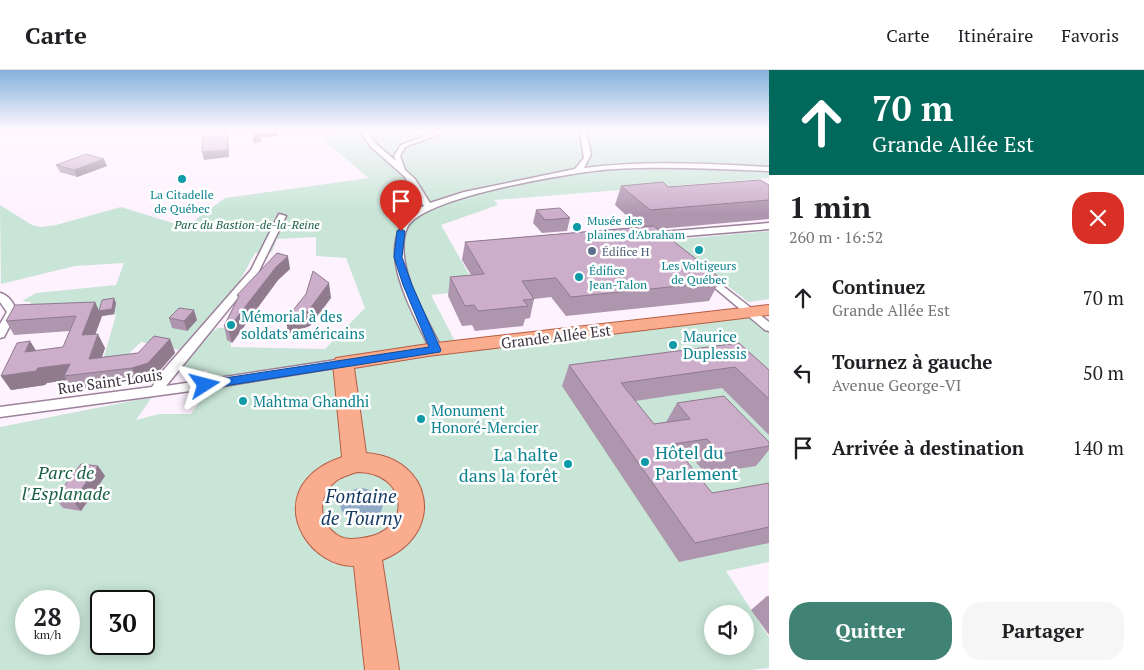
<!DOCTYPE html>
<html lang="fr">
<meta charset="utf-8">
<style>
:root{--surface:#fff;--page:#f6f6f6;--text:#202124;--muted:#757577;--line:#e0e0e0;--accent:#408374}
body{margin:0;font-family:"PT Serif",serif;background:var(--page);color:var(--text);height:100vh;display:flex;flex-direction:column;font-size:19px;white-space:nowrap}
*{box-sizing:border-box;margin:0}
p{font-size:16px;color:var(--muted)}
.icon{flex:none;width:28px;height:28px;fill:none;stroke:currentColor;stroke-width:2;stroke-linecap:round;stroke-linejoin:round}
.map{position:relative;flex:1;overflow:hidden}
.side{display:flex;flex-direction:column;background:var(--surface);width:375px}
.side>*{flex:none}
.guide{background:#00695c;color:#fff;overflow:hidden}
.controls{position:absolute;left:704px;top:535px;display:grid;gap:10px}
.controls a{display:grid;place-items:center;width:50px;height:50px;border-radius:50%;background:var(--surface);box-shadow:0 2px 12px #0003;font-size:25px}
.speed{position:absolute;left:15px;top:520px;display:flex;gap:10px;font-size:25px;font-weight:700;text-align:center}
.speed>*{display:grid;place-content:center;width:65px;height:65px;border-radius:50%;background:var(--surface);box-shadow:0 2px 12px #0003;line-height:1}
.speed small{font-size:12px;font-weight:400}
.speed .limit{border:2px solid #111;border-radius:8px;background:#fff;color:#111}
.pin{position:absolute;display:grid;place-items:center;width:42px;height:42px;color:#fff;margin:-51px -21px;border-radius:50% 50% 50% 0;rotate:-45deg;box-shadow:0 0 5px #0007}
.pin .icon{rotate:45deg}
.me{position:absolute;width:55px;margin:-28px;rotate:81deg;stroke-linejoin:round;filter:drop-shadow(0 0 4px #0008)}
.turn{display:flex;align-items:center;gap:18px;height:105px;padding:0 20px;font-size:22px}
.turn .icon{width:65px;height:65px;stroke-width:2.5}
.turn b{display:block;font-size:35px;line-height:42px}
.round{display:grid;place-items:center;flex:none;width:52px;height:52px;border-radius:20px;background:var(--page)}
.overview{display:flex;align-items:center;justify-content:space-between;height:85px;padding:0 20px}
h1{font-size:30px;font-weight:600;line-height:38px}
.action{display:flex;gap:10px;margin-top:auto;padding:10px 20px}
.action a{flex:1;height:58px;border-radius:20px;background:var(--accent);color:#fff;font-size:20px;font-weight:600;line-height:58px;text-align:center}
.action a+a{background:var(--page);color:var(--text)}
ul{padding:0;list-style:none}
li{display:flex;align-items:center;gap:15px;height:75px;padding:0 20px}
li div{flex:1}
li b{display:block;font-size:19px}
li em{font-style:normal}
header{display:flex;align-items:center;gap:30px;box-sizing:border-box;height:70px;padding:0 25px;background:var(--surface);border-bottom:1px solid var(--line)}
header strong{font-size:24px}
nav{display:flex;gap:28px;margin-inline-start:auto;font-size:18px}
main{display:flex;flex:1;min-height:0}
.map>svg:first-child{display:block}
</style>
<header>
<strong>Carte</strong>
<nav><a>Carte</a><a>Itinéraire</a><a>Favoris</a></nav>
</header>
<main>
<div class="map">
<svg width="769" height="600" viewBox="0 0 769 600">
<rect width="100%" height="100%" fill="#fef2fe"/>
<!-- green -->
<g fill="#c8e5d7" fill-rule="evenodd">
<path d="M350,60H769V108L494,130L498,135L441,155L478,220L431,225L458,277L750,242L769,258V492L726,501L769,567V598L750,600H0V357L152,327L136,350L159,344H191L205,324L207,301L211,300L187,303L180,300L182,295L211,262L218,258L231,257V277L325,279L365,238L346,188L316,186V167L277,169L272,182L255,183L237,216L179,280L141,272L124,288L103,290L116,245L23,249L31,232L22,231L36,223L116,215L124,193L75,196L1,214L0,135L32,155L41,157L56,155L121,137L179,155L191,153L225,128L369,108L322,69ZM26,531H69V574H26ZM101,531H144V574H101ZM712,544H745V576H712Z"/>
<path d="M769,161V229L748,232L671,170Z"/>
</g>
<!-- water -->
<path fill="#90a9c7" d="M359,418C373,418 390,429 379,445C359,472 316,430 359,418Z"/>
<g fill="none" stroke-linecap="round" stroke-linejoin="round">
<defs>
<g id="street">
<path d="M360,60H366L375,73L396,91L394,86L401,75L442,60H450L405,77L400,86L405,100L415,109L430,133L464,122L575,99L584,88L580,63L583,60H589L586,63L591,84L584,98C646,90 708,94 769,97V101C717,99 665,96 614,99C578,101 420,127 407,158C392,193 427,249 442,279L436,283L430,279C411,237 365,165 424,136L404,106L370,76Z"/>
<path d="M279,144L286,146L258,203L166,316L343,289L349,293L347,296L205,319L0,347V337L152,317L161,303L251,200Z"/>
<path d="M769,153V159L650,169L646,166L650,163Z"/>
<path d="M705,202L769,252V261L765,260L702,207L700,205Z"/>
<path d="M0,223C9,225 14,234 17,242L4,267L0,268V254L7,242L0,232Z"/>
</g>
<path id="primary" d="M769,235V245L428,286L354,298L366,383C434,388 446,465 382,490L399,600H365L354,496C312,496 277,444 307,409C317,397 329,392 342,387L333,293L336,288L428,274ZM357,402C409,402 414,462 362,468C354,469 346,470 339,466C316,453 317,423 339,409C344,406 351,404 357,402Z"/>
</defs>
<!-- street casing -->
<use href="#street" stroke="#9b819a" stroke-width="3"/>
<!-- primary casing -->
<use href="#primary" stroke="#b65d43" stroke-width="2"/>
<!-- street -->
<use href="#street" fill="#fff" fill-rule="evenodd"/>
<!-- primary -->
<use href="#primary" fill="#faac8f" fill-rule="evenodd"/>
</g>
<!-- wall -->
<g fill="#af96af">
<path d="M56,95L107,96L77,107L60,102Z"/>
<path d="M769,115V149L658,159L719,207L718,211L719,212L709,231L566,246L551,227L534,229L530,248L525,249L523,256L475,261L472,255L462,256L448,226L450,207L471,205L462,190L465,172L639,157L615,135L621,116L668,117Z"/>
<path d="M536,140L570,148L567,161L542,163L533,153Z"/>
<path d="M290,199L278,210L232,273L227,270L224,256L238,228L237,225Z"/>
<path d="M95,232L99,241L116,233L114,244L102,246L95,264L105,278L102,287L138,283L170,269L175,283L154,307L138,312L73,320L67,310L47,313L45,315L11,320L1,306L36,281L63,277L70,261L14,265L6,251Z"/>
<path d="M169,248L197,250L187,261L172,258Z"/>
<path d="M739,273L769,300V365L722,318L635,331L654,354L666,352L677,333L769,372V380L756,396L706,404L693,389L686,390L712,423L769,413V473L679,492L562,316L569,295Z"/>
<path d="M98,396L105,406L81,441L63,438L55,428Z"/>
<path d="M767,526H769V565L751,540Z"/>
</g>
<!-- shaded-wall -->
<g fill="#8f7a8e">
<path d="M227,60H228L229,87L204,90L202,82Z"/>
<path d="M259,60H278V66L261,67V72L254,73L252,62Z"/>
<path d="M104,89L107,96L77,107L74,100Z"/>
<path d="M288,186L290,199L278,210L232,273L228,259L276,197Z"/>
<path d="M329,213L331,228L310,256L288,264L286,249Z"/>
<path d="M114,228L116,233L114,244L102,246L90,279L82,265L95,232L99,241Z"/>
<path d="M194,240L197,250L187,261L184,251Z"/>
<path d="M98,264L105,278L96,303L89,289Z"/>
<path d="M170,269L175,283L154,307L138,312L132,298Z"/>
<path d="M30,271L39,285L25,282Z"/>
<path d="M70,294L64,306L67,310L47,313L45,315L11,320L1,306L38,298Z"/>
<path d="M98,396L105,406L81,441L73,431Z"/>
</g>
<!-- building -->
<g fill="#ccaecb" stroke="#8f7a8e">
<path d="M203,60H227L228,80L202,82Z"/>
<path d="M252,60H259V61L252,62Z"/>
<path d="M86,84L104,89L74,100L56,95Z"/>
<path d="M760,110L769,115V130L650,140L621,116L663,112L668,117Z"/>
<path d="M560,138L570,148L545,150L536,140Z"/>
<path d="M654,156L719,207L714,208L719,212L571,227L556,208L522,211L534,229L523,230L528,236L478,241L474,235L465,236L450,207L484,204L465,172Z"/>
<path d="M277,183L288,186L276,197L228,259L224,256L239,226L237,225Z"/>
<path d="M313,201L329,213L308,241L286,249L306,224Z"/>
<path d="M114,228L112,239L99,241L102,230Z"/>
<path d="M95,232L82,265L98,264L89,289L138,283L154,266L170,269L148,293L132,298L64,306L70,294L38,298L36,301L1,306L17,273L30,271L25,282L63,277L76,246L6,251L15,235Z"/>
<path d="M179,238L194,240L184,251L169,248Z"/>
<path d="M739,273L769,300V329L735,297L621,313L654,354L690,349L677,333L724,326L769,372V376L721,384L707,369L673,374L712,423L769,413V457L695,473L569,295Z"/>
<path d="M81,394L98,396L73,431L55,428Z"/>
</g>
<!-- sky -->
<linearGradient id="sky" x2="0" y2="1"><stop stop-color="#85b0db"/><stop offset="0.42" stop-color="#fff9ff"/><stop offset="1" stop-color="#fff9ff" stop-opacity="0"/></linearGradient>
<rect width="769" height="144" fill="url(#sky)"/>
<!-- route -->
<path fill="#1a73e8" stroke="#114b97" d="M401,159L405,161L402,187L412,215L441,280L440,282L205,319L200,317L199,315L205,311L429,277L403,215L394,187L397,161Z"/>
<!-- markers -->
<g fill="#0f9aa8" stroke="#fff" stroke-width="2">
<circle cx="182" cy="109" r="5"/>
<circle cx="577" cy="157" r="5"/>
<circle cx="699" cy="180" r="5"/>
<circle cx="579" cy="207" r="5"/>
<circle cx="231" cy="255" r="5"/>
<circle cx="673" cy="275" r="5"/>
<circle cx="243" cy="331" r="5"/>
<circle cx="421" cy="349" r="5"/>
<circle cx="645" cy="392" r="5"/>
<circle cx="568" cy="394" r="5"/>
</g>
<circle fill="#5c6f8a" stroke="#fff" stroke-width="2" cx="592" cy="181" r="5"/>
<g text-anchor="middle" dominant-baseline="central" stroke-width="5" stroke-linejoin="round" paint-order="stroke">
<!-- far-culture labels -->
<g font-size="12" fill="#0d838f" stroke="#fff">
<text x="182" y="124">La Citadelle<tspan x="182" dy="14">de Québec</tspan></text>
<text x="587" y="150" text-anchor="start">Musée des<tspan x="587" dy="14">plaines d'Abraham</tspan></text>
<text x="699" y="195">Les Voltigeurs<tspan x="699" dy="14">de Québec</tspan></text>
<text x="589" y="200" text-anchor="start">Édifice<tspan x="589" dy="14">Jean-Talon</tspan></text>
</g>
<!-- far-park labels -->
<g font-size="12" font-style="italic" fill="#196046" stroke="#fff">
<text x="247" y="154">Parc du Bastion-de-la-Reine</text>
</g>
<!-- far-service labels -->
<g font-size="12" fill="#4e5e75" stroke="#fff" text-anchor="start">
<text x="602" y="181">Édifice H</text>
</g>
<!-- culture labels -->
<g font-size="15" fill="#0d838f" stroke="#fff" text-anchor="start">
<text x="241" y="246">Mémorial à des<tspan x="241" dy="17">soldats américains</tspan></text>
<text x="683" y="266">Maurice<tspan x="683" dy="17">Duplessis</tspan></text>
<text x="253" y="331">Mahtma Ghandhi</text>
<text x="431" y="340">Monument<tspan x="431" dy="17">Honoré-Mercier</tspan></text>
</g>
<!-- street labels -->
<g font-size="15" fill="#3e333e" stroke="#fff">
<text transform="translate(556 266) rotate(-7)">Grande Allée Est</text>
<text transform="translate(110 311) rotate(-8)">Rue Saint-Louis</text>
</g>
<!-- near-culture labels -->
<g font-size="18" fill="#0d838f" stroke="#fff" text-anchor="start">
<text x="655" y="382">Hôtel du<tspan x="655" dy="21">Parlement</tspan></text>
<text x="558" y="384" text-anchor="end">La halte<tspan x="558" dy="21">dans la forêt</tspan></text>
</g>
<!-- near-park labels -->
<g font-size="18" font-style="italic" fill="#196046" stroke="#fff">
<text x="66" y="402">Parc de<tspan x="66" dy="21">l'Esplanade</tspan></text>
</g>
<!-- near-water labels -->
<g font-size="19" font-style="italic" fill="#163b63" stroke="#fff">
<text x="361" y="425">Fontaine<tspan x="361" dy="22">de Tourny</tspan></text>
</g>
</g>
</svg>
<div class="controls">
<a><svg class="icon" aria-label="sound" viewBox="0 0 24 24"><path d="M4 9h4l5-4v14l-5-4H4zM17 9q2 3 0 6"/></svg></a>
</div>
<div class="speed"><div>28<small>km/h</small></div><div class="limit">30</div></div>
<div class="pin" style="left:401px;top:161px;background:#d93025"><svg class="icon" aria-label="arrive" viewBox="0 0 24 24"><path d="M6 21V4h12l-3 4 3 4H6"/></svg></div>
<svg class="me" style="left:205px;top:315px" viewBox="-20 -20 40 40"><path d="M0-17L14 15 0 8-14 15z" fill="#1a73e8" stroke="#fff" stroke-width="4"/></svg>
</div>
<section class="side">
<div class="guide">
<div class="turn"><svg class="icon" aria-label="ahead" viewBox="0 0 24 24"><path d="M12 20V5M6 11l6-6 6 6"/></svg><div><b>70 m</b>Grande Allée Est</div></div>
</div>
<div class="overview"><div><h1>1 min</h1><p>260 m · 16:52</p></div><a class="round" style="background:#d93025;color:#fff"><svg class="icon" aria-label="close" viewBox="0 0 24 24"><path d="M6 6l12 12M18 6L6 18"/></svg></a></div>
<ul>
<li><svg class="icon" aria-label="ahead" viewBox="0 0 24 24"><path d="M12 20V5M6 11l6-6 6 6"/></svg><div><b>Continuez</b><p>Grande Allée Est</p></div><em>70 m</em></li>
<li><svg class="icon" aria-label="left" viewBox="0 0 24 24"><path d="M17 20v-9H6M10 6l-5 5 5 5"/></svg><div><b>Tournez à gauche</b><p>Avenue George-VI</p></div><em>50 m</em></li>
<li><svg class="icon" aria-label="arrive" viewBox="0 0 24 24"><path d="M6 21V4h12l-3 4 3 4H6"/></svg><div><b>Arrivée à destination</b></div><em>140 m</em></li>
</ul>
<div class="action"><a>Quitter</a><a>Partager</a></div>
</section>
</main>
